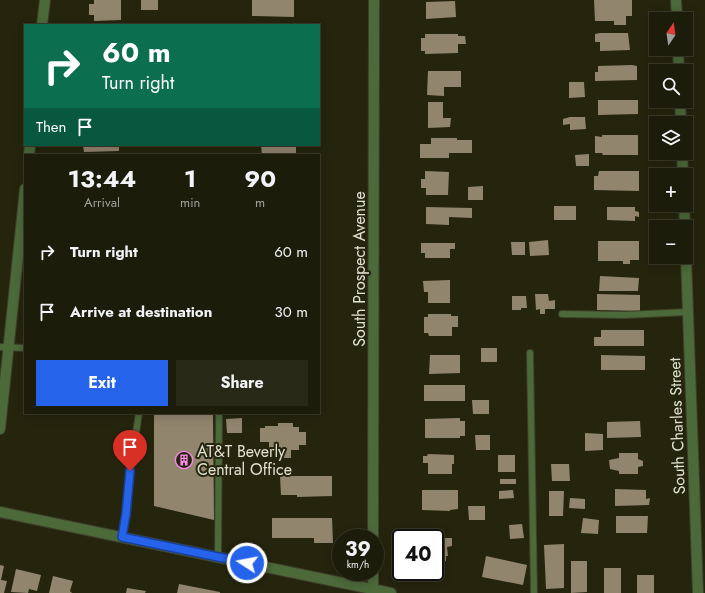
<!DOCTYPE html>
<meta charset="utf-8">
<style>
:root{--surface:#1c1c0a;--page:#292918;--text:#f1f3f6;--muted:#a0a19c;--line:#3a3a2b;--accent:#2563eb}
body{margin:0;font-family:Jost,sans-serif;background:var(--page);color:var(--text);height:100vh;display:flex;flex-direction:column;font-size:15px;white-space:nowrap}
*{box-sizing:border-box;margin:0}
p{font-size:13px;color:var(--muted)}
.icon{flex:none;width:22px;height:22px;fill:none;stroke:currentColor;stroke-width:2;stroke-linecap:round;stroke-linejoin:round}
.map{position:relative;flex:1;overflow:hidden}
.side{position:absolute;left:24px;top:154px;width:296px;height:260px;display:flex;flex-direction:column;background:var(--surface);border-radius:0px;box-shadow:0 2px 10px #0003,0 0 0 1px var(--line)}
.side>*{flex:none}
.guide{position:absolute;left:24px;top:24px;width:296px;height:122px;border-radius:0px;box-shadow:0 2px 10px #0003,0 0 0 1px var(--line);background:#0b6e4f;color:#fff;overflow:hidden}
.needle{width:26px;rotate:13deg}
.fabs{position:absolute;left:649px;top:12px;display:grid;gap:8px}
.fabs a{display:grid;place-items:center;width:44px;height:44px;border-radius:0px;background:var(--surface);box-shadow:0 2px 10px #0003,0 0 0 1px var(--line);font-size:20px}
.speed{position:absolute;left:332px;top:529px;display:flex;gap:8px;font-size:20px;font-weight:700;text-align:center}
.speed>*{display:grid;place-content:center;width:52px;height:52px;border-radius:50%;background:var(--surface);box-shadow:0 2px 10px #0003,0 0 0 1px var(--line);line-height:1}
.speed small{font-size:10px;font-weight:400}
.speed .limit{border:2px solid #111;border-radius:6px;background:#fff;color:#111}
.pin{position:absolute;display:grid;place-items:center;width:34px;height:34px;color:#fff;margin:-41px -17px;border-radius:50% 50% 50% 0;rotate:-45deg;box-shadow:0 0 4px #0007}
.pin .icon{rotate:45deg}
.me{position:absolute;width:44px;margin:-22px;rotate:281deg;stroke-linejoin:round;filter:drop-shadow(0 0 3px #0008)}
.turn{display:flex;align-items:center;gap:14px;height:84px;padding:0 12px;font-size:18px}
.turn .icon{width:52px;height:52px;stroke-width:2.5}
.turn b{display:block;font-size:28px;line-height:34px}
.then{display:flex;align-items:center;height:38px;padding:0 12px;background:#0003;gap:8px;font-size:15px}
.eta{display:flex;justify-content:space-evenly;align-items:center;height:68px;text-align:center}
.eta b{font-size:24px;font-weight:700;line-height:28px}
.cta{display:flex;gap:8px;margin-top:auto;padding:8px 12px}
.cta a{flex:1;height:46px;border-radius:0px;background:var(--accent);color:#fff;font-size:16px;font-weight:700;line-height:46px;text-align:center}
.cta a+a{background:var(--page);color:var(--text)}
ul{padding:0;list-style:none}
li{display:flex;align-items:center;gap:12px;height:60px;padding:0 12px}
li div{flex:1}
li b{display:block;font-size:15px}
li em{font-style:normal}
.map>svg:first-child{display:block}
</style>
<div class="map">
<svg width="705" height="593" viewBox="0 0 705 593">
<rect width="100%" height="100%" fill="#25250e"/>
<!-- building -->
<g fill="#92856e">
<path d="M94,0H121V20L94,21V15H89V4H94Z"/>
<rect x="141" y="0" width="17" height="10"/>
<path d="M252,0H294V17L252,16Z"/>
<path d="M594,0H632V16H626V25H614V21H595Z"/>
<path d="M455,1L456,17L426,19V2Z"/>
<path d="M600,33H628L630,50L600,51V42H595V34Z"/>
<path d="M425,34H458V36H465L466,44H458V53L425,54V51H421V38H425Z"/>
<path d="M632,65L637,66V80L595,81V72H598V66Z"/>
<path d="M428,71H461V87H444V96L427,95Z"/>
<path d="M569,82H584L585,97L569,98Z"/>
<path d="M598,100H638V114L598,115Z"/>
<path d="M428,102H443V118H451L450,127L428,128Z"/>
<path d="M570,117H585L586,129L570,130V124L563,125V119Z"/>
<path d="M602,135H638V155H603L602,153H595V136L602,137Z"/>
<path d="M431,138H457V140H472V153H449V158H420V144H431Z"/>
<path d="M83,145H119V151L84,152Z"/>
<path d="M261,145H296V155H262Z"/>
<path d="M589,154V166H576L575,155Z"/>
<path d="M425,171L449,172L448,195H426V188H421V179H425Z"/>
<path d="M599,171H639V191L594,190V176H598Z"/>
<path d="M483,186V200H468V187Z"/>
<rect x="554" y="206" width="22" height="14"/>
<path d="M426,207L472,208V218L449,217V225L426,224Z"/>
<path d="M607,207H635V211L639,212V217L635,216V221L607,220Z"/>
<path d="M548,240L549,255L530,256L529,242Z"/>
<path d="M598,241H639V260H630V264H623V261H598Z"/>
<path d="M511,242H525V255H512Z"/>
<path d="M421,243H455V249H450V258H425V253H421Z"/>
<path d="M600,276L639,278L638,291H599Z"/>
<path d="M450,280V303H428V292H424L423,281Z"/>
<path d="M535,294H548L549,301L555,300V309H545V314H540V309L536,310Z"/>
<path d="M597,294L640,295V311L597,310Z"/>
<path d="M512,296H526L527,308H521V310H512Z"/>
<path d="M428,314H451V316H458V327H452V336H429L428,333H424V317H428Z"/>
<path d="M601,330H644V346H594V337H601Z"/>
<rect x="481" y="348" width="16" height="14"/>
<path d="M430,355H460V373L429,374Z"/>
<path d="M601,355L645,356V370H601Z"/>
<rect x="424" y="385" width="41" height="16"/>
<path d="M472,400H489V414H473Z"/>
<path d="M154,413H213L214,520L154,506Z"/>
<path d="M242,418V433H227L226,419Z"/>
<path d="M460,418V421H465V436H460V438H425V419Z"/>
<path d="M640,421L641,437L607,438V422Z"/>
<path d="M278,423H293V427H299V432H306V445H299V450H291V458H276V451H269V442H260V428H265V426H278Z"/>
<path d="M585,433L603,434V450L585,451Z"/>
<path d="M475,435H490V450H476Z"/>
<path d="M619,453H638V459L643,461V466L638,467V474H619V471L610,469L609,460L619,458Z"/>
<path d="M428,454L454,455V464H452V474H428V463H423V456H427Z"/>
<rect x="498" y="455" width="17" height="17"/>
<path d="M551,464H569L570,481H552Z"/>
<path d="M280,476H332V496L297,497V495H281Z"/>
<rect x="500" y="479" width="16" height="5"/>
<path d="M615,489L646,490V499L650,498L649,505L615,506Z"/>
<path d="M422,490H458V509L450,510V511L422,510Z"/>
<path d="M513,490L514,498L499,499V491Z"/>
<path d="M549,491H564L563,516H549Z"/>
<path d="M570,498L585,499V509L569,508Z"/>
<path d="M468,506H485V520H469Z"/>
<path d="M616,516H648L647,533H616Z"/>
<path d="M272,518H332L333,543H314V538H272Z"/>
<path d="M583,518L599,520L598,534L581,533Z"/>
<path d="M522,524L524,538L510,539L509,525Z"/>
<path d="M435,538H452V546L447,547L448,556H446V561H435Z"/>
<path d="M564,544V588L546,589L544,545Z"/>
<path d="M486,556L527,565L523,585L482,577Z"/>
<path d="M571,561H587V592L571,593Z"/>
<path d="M0,565L4,566L1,580L7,581L4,593H0Z"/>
<rect x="604" y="568" width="17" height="25"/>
<path d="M16,569L41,575L37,591L29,589L28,593L11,592Z"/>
<rect x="637" y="575" width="17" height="18"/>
<path d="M53,576L73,581L70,591L72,593H49Z"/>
<path d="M179,584L220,592V593H177Z"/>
<path d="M127,588L146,591L145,593H126Z"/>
</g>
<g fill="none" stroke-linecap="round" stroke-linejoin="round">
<defs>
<g id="service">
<path d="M562,314L625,315L688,312"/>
<path d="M0,347L25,348"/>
<path d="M530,353L534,593"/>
<path d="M122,537L127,514L128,485L139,413"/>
<path d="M218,557L219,413"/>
</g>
<g id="minor">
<path d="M676,0L677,19"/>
<path d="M42,25L45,0"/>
<path d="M678,49L679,71"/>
<path d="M680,101L681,123"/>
<path d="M682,153L683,175"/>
<path d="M29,155L30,145"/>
<path d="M684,205L685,227"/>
<path d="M686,257L698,593"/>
<path d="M0,429L25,189"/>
<path d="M373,538L374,0"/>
<path d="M373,593V572"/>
</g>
<path id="tertiary" d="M0,512L391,593"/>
</defs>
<!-- service casing -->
<use href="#service" stroke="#3f3f2a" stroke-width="8"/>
<!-- minor casing -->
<use href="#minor" stroke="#3f3f2a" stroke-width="12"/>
<!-- tertiary casing -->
<use href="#tertiary" stroke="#3f3f2a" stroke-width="12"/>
<!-- service -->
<use href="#service" stroke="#4c693a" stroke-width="6"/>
<!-- minor -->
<use href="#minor" stroke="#4c693a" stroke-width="10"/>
<!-- tertiary -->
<use href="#tertiary" stroke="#4c693a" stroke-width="10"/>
</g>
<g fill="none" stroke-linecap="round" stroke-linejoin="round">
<defs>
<path id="route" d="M130,471L126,514L122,537L247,563"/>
</defs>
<!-- route casing -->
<use href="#route" stroke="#184099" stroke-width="10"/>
<!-- route -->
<use href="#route" stroke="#2563eb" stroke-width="7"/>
</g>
<!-- icons -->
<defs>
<symbol id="building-ring" viewBox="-11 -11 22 22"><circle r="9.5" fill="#25250e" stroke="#f987e8" stroke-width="1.5"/><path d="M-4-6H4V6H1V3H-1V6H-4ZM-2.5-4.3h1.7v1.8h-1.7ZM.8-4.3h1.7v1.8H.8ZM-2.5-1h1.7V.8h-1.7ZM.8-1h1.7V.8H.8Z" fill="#f987e8"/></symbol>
</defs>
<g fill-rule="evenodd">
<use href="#building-ring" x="174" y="450" width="20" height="20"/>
</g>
<g text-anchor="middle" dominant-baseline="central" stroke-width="4" stroke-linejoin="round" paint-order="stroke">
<!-- street labels -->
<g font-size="16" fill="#e1e1d3" stroke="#25250e">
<text transform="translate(359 269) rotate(-90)">South Prospect Avenue</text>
<text transform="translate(677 426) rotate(-92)">South Charles Street</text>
</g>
<!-- poi labels -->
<g font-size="16" fill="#e1e1d3" stroke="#25250e" text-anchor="start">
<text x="197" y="451">AT&amp;T Beverly<tspan x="197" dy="18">Central Office</tspan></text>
</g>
</g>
</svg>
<div class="fabs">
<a><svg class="needle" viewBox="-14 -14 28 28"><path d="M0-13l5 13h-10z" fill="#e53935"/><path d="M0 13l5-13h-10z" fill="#a0a19c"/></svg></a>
<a><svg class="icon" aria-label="search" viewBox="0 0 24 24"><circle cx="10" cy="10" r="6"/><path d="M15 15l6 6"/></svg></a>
<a><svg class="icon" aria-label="layers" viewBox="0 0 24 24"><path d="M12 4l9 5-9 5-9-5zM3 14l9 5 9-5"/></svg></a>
<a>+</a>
<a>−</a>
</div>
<div class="speed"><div>39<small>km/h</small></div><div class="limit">40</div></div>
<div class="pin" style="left:130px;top:471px;background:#d93025"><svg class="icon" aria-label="arrive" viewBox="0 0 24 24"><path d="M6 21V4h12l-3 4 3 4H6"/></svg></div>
<svg class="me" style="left:247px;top:563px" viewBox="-20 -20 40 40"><circle r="17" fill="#2563eb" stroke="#fff" stroke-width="3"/><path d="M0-11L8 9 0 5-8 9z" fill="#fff"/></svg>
<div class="guide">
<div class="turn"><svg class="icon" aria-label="right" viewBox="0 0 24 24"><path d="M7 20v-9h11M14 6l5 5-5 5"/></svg><div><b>60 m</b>Turn right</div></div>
<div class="then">Then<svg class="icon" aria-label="arrive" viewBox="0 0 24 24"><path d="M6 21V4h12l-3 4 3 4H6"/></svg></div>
</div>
<section class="side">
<div class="eta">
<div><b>13:44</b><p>Arrival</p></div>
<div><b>1</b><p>min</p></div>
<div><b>90</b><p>m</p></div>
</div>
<ul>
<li><svg class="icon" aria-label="right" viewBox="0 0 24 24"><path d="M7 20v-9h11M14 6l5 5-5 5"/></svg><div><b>Turn right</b></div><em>60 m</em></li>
<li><svg class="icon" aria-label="arrive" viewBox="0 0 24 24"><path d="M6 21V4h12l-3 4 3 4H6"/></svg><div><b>Arrive at destination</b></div><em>30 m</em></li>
</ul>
<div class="cta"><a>Exit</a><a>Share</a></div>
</section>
</div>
